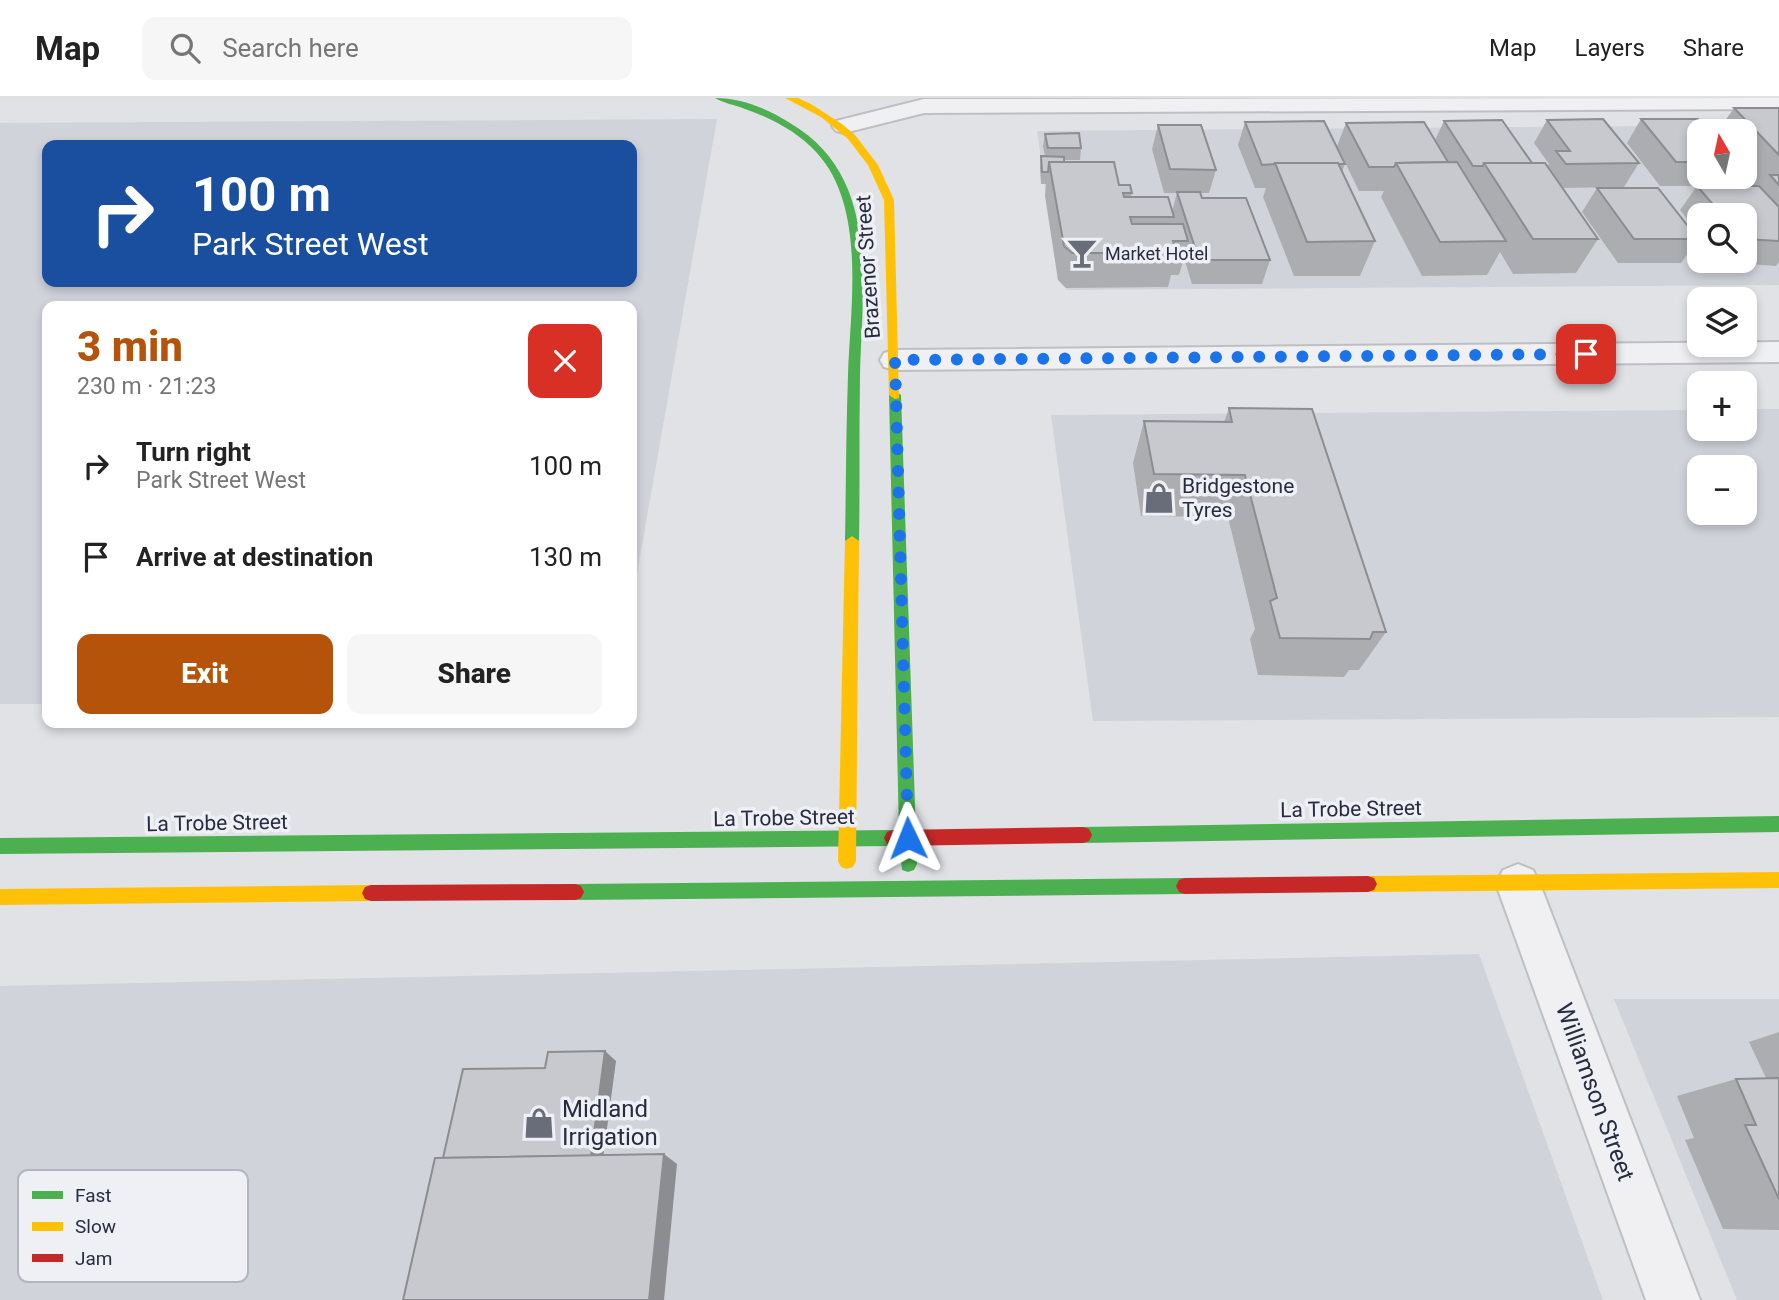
<!DOCTYPE html>
<meta charset="utf-8">
<style>
:root{--surface:#fff;--page:#f6f6f6;--text:#222;--muted:#767676;--line:#e0e0e0;--accent:#b45309}
body{margin:0;font-family:Roboto,sans-serif;background:var(--page);color:var(--text);height:100vh;display:flex;flex-direction:column;font-size:26px;white-space:nowrap}
*{box-sizing:border-box;margin:0}
p{font-size:23px;color:var(--muted)}
.icon{flex:none;width:38px;height:38px;fill:none;stroke:currentColor;stroke-width:2;stroke-linecap:round;stroke-linejoin:round}
.map{position:relative;flex:1;overflow:hidden}
.details{position:absolute;left:42px;top:203px;width:595px;height:427px;display:flex;flex-direction:column;background:var(--surface);border-radius:14px;box-shadow:0 4px 10px #0003}
.details>*{flex:none}
.guide{position:absolute;left:42px;top:42px;width:595px;height:147px;border-radius:14px;box-shadow:0 4px 10px #0003;background:#1a4fa0;color:#fff;overflow:hidden}
.needle{width:46px;rotate:351deg}
.buttons{position:absolute;left:1687px;top:21px;display:grid;gap:14px}
.buttons a{display:grid;place-items:center;width:70px;height:70px;border-radius:14px;background:var(--surface);box-shadow:0 4px 10px #0003;font-size:35px}
.pin{position:absolute;display:grid;place-items:center;width:60px;height:60px;color:#fff;margin:-30px;border-radius:14px;box-shadow:0 4px 10px #0006}
.me{position:absolute;width:77px;margin:-38px;rotate:358deg;stroke-linejoin:round;filter:drop-shadow(0 0 5px #0008)}
.turn{display:flex;align-items:center;gap:24px;height:147px;padding:0 35px;font-size:32px}
.turn .icon{width:91px;height:91px;stroke-width:2.5}
.turn b{display:block;font-size:49px;line-height:60px}
.round{display:grid;place-items:center;flex:none;width:74px;height:74px;border-radius:14px;background:var(--page)}
.headline{display:flex;align-items:center;justify-content:space-between;height:119px;padding:0 35px}
h1{font-size:42px;font-weight:800;line-height:52px;color:var(--accent)}
.button{display:flex;gap:14px;margin-top:auto;padding:14px 35px}
.button a{flex:1;height:80px;border-radius:14px;background:var(--accent);color:#fff;font-size:28px;font-weight:800;line-height:80px;text-align:center}
.button a+a{background:var(--page);color:var(--text)}
ul{padding:0;list-style:none}
li{display:flex;align-items:center;gap:21px;height:91px;padding:0 35px}
li div{flex:1}
li b{display:block;font-size:26px}
li em{font-style:normal}
header{display:flex;align-items:center;gap:42px;box-sizing:border-box;height:98px;padding:0 35px;background:var(--surface);border-bottom:2px solid var(--line)}
header strong{font-size:33px}
nav{display:flex;gap:38px;margin-inline-start:auto;font-size:24px}
.search{width:490px;height:63px;background:var(--page);display:flex;align-items:center;gap:18px;box-sizing:border-box;padding:0 24px;border-radius:14px;color:var(--muted);font-size:26px}
.map>svg:first-child{display:block}
</style>
<header>
<strong>Map</strong>
<div class="search"><svg class="icon" aria-label="search" viewBox="0 0 24 24"><circle cx="10" cy="10" r="6"/><path d="M15 15l6 6"/></svg>Search here</div>
<nav><a>Map</a><a>Layers</a><a>Share</a></nav>
</header>
<div class="map">
<svg width="1779" height="1202" viewBox="0 0 1779 1202">
<rect width="100%" height="100%" fill="#e1e2e6"/>
<!-- built -->
<g fill="#d1d3db" fill-rule="evenodd">
<path d="M717,21L632,504V208H47V606H0V25ZM47,47H632V184H47Z"/>
<path d="M1779,27V187L1067,192L1058,182L1037,33ZM1699,33H1745V79H1699ZM1699,117H1745V163H1699Z"/>
<path d="M1745,311H1779V619L1093,623L1051,317L1699,312V331H1745ZM1699,369H1745V415H1699Z"/>
<path d="M1479,856L1603,1202H0V888Z"/>
<path d="M1614,901H1779V1202H1737Z"/>
</g>
<g fill="none" stroke-linecap="round" stroke-linejoin="round">
<defs>
<g id="street">
<path d="M1779,0V11L924,15L844,35L836,33L832,28L836,23L924,1Z"/>
<path d="M1779,244V264L895,272L884,269L880,262L884,255L895,252Z"/>
<path d="M1518,766L1533,772L1540,786L1700,1202H1646L1496,786L1503,772Z"/>
</g>
</defs>
<!-- street casing -->
<use href="#street" stroke="#bebfc3" stroke-width="4"/>
<!-- street -->
<use href="#street" fill="#f0f0f3" fill-rule="evenodd"/>
<!-- fast -->
<g fill="#4caf50" fill-rule="evenodd">
<path d="M715,0C742,0 768,11 790,25C881,78 862,188 860,277C859,332 860,388 859,443L857,447H847L845,443C846,388 846,333 848,277C850,210 867,110 817,55C798,34 771,20 745,11C735,7 723,5 715,0Z"/>
<path d="M895,293L901,297L917,766L914,772L908,774L902,772L899,746L893,748L0,756V740L893,732L899,734L889,297Z"/>
<path d="M1779,718V734L1083,745L1077,743L1074,737L1077,731L1083,729Z"/>
<path d="M1185,780L1191,782L1194,788L1191,794L1185,796L575,802L569,800L566,794L569,788L575,786Z"/>
</g>
<!-- slow -->
<g fill="#ffc107" fill-rule="evenodd">
<path d="M785,0H798L811,6L842,26L855,37L878,67L894,102L899,300L895,301L889,297L884,102L868,67L848,41L821,19Z"/>
<path d="M852,438L859,443L856,763L853,769L847,771L841,769L838,763L845,443Z"/>
<path d="M1779,774V790L1368,794L1362,792L1359,786L1362,780L1368,778Z"/>
<path d="M371,787L377,789L380,795L377,801L371,803L0,807V791Z"/>
</g>
<!-- jam -->
<g fill="#c62828" fill-rule="evenodd">
<path d="M1083,729L1089,731L1092,737L1089,743L1083,745L893,748L887,746L884,740L887,734L893,732Z"/>
<path d="M1368,778L1374,780L1377,786L1374,792L1368,794L1185,796L1179,794L1176,788L1179,782L1185,780Z"/>
<path d="M575,786L581,788L584,794L581,800L575,802L371,803L365,801L362,795L365,789L371,787Z"/>
</g>
</g>
<!-- wall -->
<g fill="#acadb1">
<path d="M1734,10H1779V164L1776,168L1723,164L1722,163H1745V117H1699V135L1680,112L1697,88H1751L1743,79H1745V33H1718Z"/>
<path d="M1641,21L1699,33V79H1725L1719,88H1660L1627,45Z"/>
<path d="M1547,22L1639,65L1624,89L1562,90L1598,141L1576,175L1513,176L1500,154L1487,177L1422,178L1381,99L1384,93H1359L1337,48L1346,25L1435,42L1444,23L1532,65L1547,68L1549,66L1534,45Z"/>
<path d="M1245,24L1345,66L1342,74L1375,143L1360,178H1294L1263,99L1266,90H1255L1238,47Z"/>
<path d="M1158,27L1216,72L1209,95H1200L1202,100L1270,162L1262,186H1192L1184,160L1179,177H1171L1168,189L1066,190L1058,182L1045,98L1046,86H1041L1040,70L1041,58H1045L1043,48L1045,36L1081,50L1080,62H1064V64L1119,87L1132,95L1131,99L1172,113L1177,95H1164L1152,51Z"/>
<path d="M1597,90L1698,141L1681,165H1618L1582,114Z"/>
<path d="M1229,310L1386,534L1359,572H1349L1344,579L1258,577L1250,541L1255,531L1228,419L1141,418L1133,365L1144,323L1224,324Z"/>
<path d="M1779,934V1132L1723,1131L1685,1042L1694,1040L1677,998L1736,981L1766,980L1749,944Z"/>
</g>
<!-- shaded-wall -->
<g fill="#8c8d90">
<path d="M605,953L616,963L602,1068L590,1061Z"/>
<path d="M664,1056L677,1066L664,1202H649Z"/>
</g>
<!-- building -->
<g fill="#c8c9ce" stroke="#8c8d90" stroke-width="2">
<path d="M1734,10H1779V57Z"/>
<path d="M1603,21L1639,65L1566,66L1556,53H1570L1547,22Z"/>
<path d="M1641,21H1698L1709,33H1699V64H1676Z"/>
<path d="M1502,22L1532,65H1484L1483,68H1473L1444,23Z"/>
<path d="M1324,23L1345,66H1338V65H1275L1274,66L1262,67L1245,24Z"/>
<path d="M1424,24L1448,64L1396,65L1394,69H1369L1346,25Z"/>
<path d="M1158,27H1201L1216,72L1170,71Z"/>
<path d="M1079,35L1081,50H1048L1045,36Z"/>
<path d="M1041,58L1064,59V64H1049L1048,74H1042Z"/>
<path d="M1049,64H1114L1119,87H1130L1132,95H1123L1124,99H1168L1174,119H1130L1132,126H1183L1188,143H1173L1177,155H1072L1064,148Z"/>
<path d="M1457,64L1506,143L1440,144L1396,65Z"/>
<path d="M1275,65H1338L1375,143L1307,144Z"/>
<path d="M1484,65H1545L1598,141H1533Z"/>
<path d="M1770,77H1779V87Z"/>
<path d="M1697,88H1759L1779,109V143L1745,141V117H1722Z"/>
<path d="M1597,90H1658L1698,141H1634Z"/>
<path d="M1177,94H1200L1202,100H1246L1270,162H1199Z"/>
<path d="M1229,310L1312,311L1386,534H1373L1370,541L1280,540L1270,503L1277,500L1245,377L1154,376L1144,323L1232,324Z"/>
<path d="M605,953L591,1058L443,1060L463,971L545,970L548,954Z"/>
<path d="M1779,980V1101L1745,1027H1756L1736,981Z"/>
<path d="M664,1056L649,1202H403L435,1060Z"/>
</g>
<g fill="none" stroke-linecap="round" stroke-linejoin="round">
<!-- route -->
<path stroke="#1a73e8" stroke-width="12" stroke-dasharray="0 21.6" d="M908,740L895,262L1586,256"/>
</g>
<!-- icons -->
<defs>
<symbol id="bar-bare" viewBox="-9 -9 18 18"><path d="M-6-5H6L.8 .8V4.5H3.5V6h-7V4.5H-.8V.8Z" fill="#696c79" stroke="#eff0f6" stroke-width="2.5" paint-order="stroke"/></symbol>
<symbol id="shop-bare" viewBox="-9 -9 18 18"><path d="M-5-2.5h2.3a2.7 3.5 0 0 1 5.4 0H5L5.5 6h-11ZM-1.5-2.5h3a1.5 2.3 0 0 0-3 0Z" fill="#696c79" stroke="#eff0f6" stroke-width="2.5" paint-order="stroke"/></symbol>
</defs>
<g fill-rule="evenodd">
<use href="#bar-bare" x="1060" y="133" width="44" height="44"/>
<use href="#shop-bare" x="1137" y="378" width="44" height="44"/>
<use href="#shop-bare" x="517" y="1003" width="44" height="44"/>
</g>
<g text-anchor="middle" dominant-baseline="central" stroke-width="7" stroke-linejoin="round" paint-order="stroke">
<!-- far-poi labels -->
<g font-size="18" fill="#282c3f" stroke="#eff0f6" text-anchor="start">
<text x="1105" y="155">Market Hotel</text>
</g>
<!-- street labels -->
<g font-size="21" fill="#282c3f" stroke="#eff0f6">
<text transform="translate(868 169) rotate(-94)">Brazenor Street</text>
<text transform="translate(1351 711) rotate(-1)">La Trobe Street</text>
<text transform="translate(784 720) rotate(-1)">La Trobe Street</text>
<text transform="translate(217 725) rotate(-1)">La Trobe Street</text>
</g>
<!-- poi labels -->
<g font-size="21" fill="#282c3f" stroke="#eff0f6" text-anchor="start">
<text x="1182" y="388">Bridgestone<tspan x="1182" dy="24">Tyres</tspan></text>
</g>
<!-- near-street labels -->
<g font-size="24" fill="#282c3f" stroke="#eff0f6">
<text transform="translate(1595 994) rotate(70)">Williamson Street</text>
</g>
<!-- near-poi labels -->
<g font-size="24" fill="#282c3f" stroke="#eff0f6" text-anchor="start">
<text x="562" y="1011">Midland<tspan x="562" dy="28">Irrigation</tspan></text>
</g>
</g>
<!-- legend -->
<rect x="18" y="1072" width="230" height="112" rx="10" fill="#eff0f6" stroke="#b3b5bf" stroke-width="2"/>
<rect x="32" y="1093" width="31" height="8" fill="#4caf50"/>
<rect x="32" y="1124" width="31" height="9" fill="#ffc107"/>
<rect x="32" y="1156" width="31" height="8" fill="#c62828"/>
<g font-size="19" fill="#282c3f">
<text x="75" y="1104">Fast</text>
<text x="75" y="1135">Slow</text>
<text x="75" y="1167">Jam</text>
</g>
</svg>
<div class="buttons">
<a><svg class="needle" viewBox="-14 -14 28 28"><path d="M0-13l5 13h-10z" fill="#e53935"/><path d="M0 13l5-13h-10z" fill="#767676"/></svg></a>
<a><svg class="icon" aria-label="search" viewBox="0 0 24 24"><circle cx="10" cy="10" r="6"/><path d="M15 15l6 6"/></svg></a>
<a><svg class="icon" aria-label="layers" viewBox="0 0 24 24"><path d="M12 4l9 5-9 5-9-5zM3 14l9 5 9-5"/></svg></a>
<a>+</a>
<a>−</a>
</div>
<div class="pin" style="left:1586px;top:256px;background:#d93025"><svg class="icon" aria-label="arrive" viewBox="0 0 24 24"><path d="M6 21V4h12l-3 4 3 4H6"/></svg></div>
<svg class="me" style="left:908px;top:740px" viewBox="-20 -20 40 40"><path d="M0-17L14 15 0 8-14 15z" fill="#1a73e8" stroke="#fff" stroke-width="4"/></svg>
<div class="guide">
<div class="turn"><svg class="icon" aria-label="right" viewBox="0 0 24 24"><path d="M7 20v-9h11M14 6l5 5-5 5"/></svg><div><b>100 m</b>Park Street West</div></div>
</div>
<section class="details">
<div class="headline"><div><h1>3 min</h1><p>230 m · 21:23</p></div><a class="round" style="background:#d93025;color:#fff"><svg class="icon" aria-label="close" viewBox="0 0 24 24"><path d="M6 6l12 12M18 6L6 18"/></svg></a></div>
<ul>
<li><svg class="icon" aria-label="right" viewBox="0 0 24 24"><path d="M7 20v-9h11M14 6l5 5-5 5"/></svg><div><b>Turn right</b><p>Park Street West</p></div><em>100 m</em></li>
<li><svg class="icon" aria-label="arrive" viewBox="0 0 24 24"><path d="M6 21V4h12l-3 4 3 4H6"/></svg><div><b>Arrive at destination</b></div><em>130 m</em></li>
</ul>
<div class="button"><a>Exit</a><a>Share</a></div>
</section>
</div>
